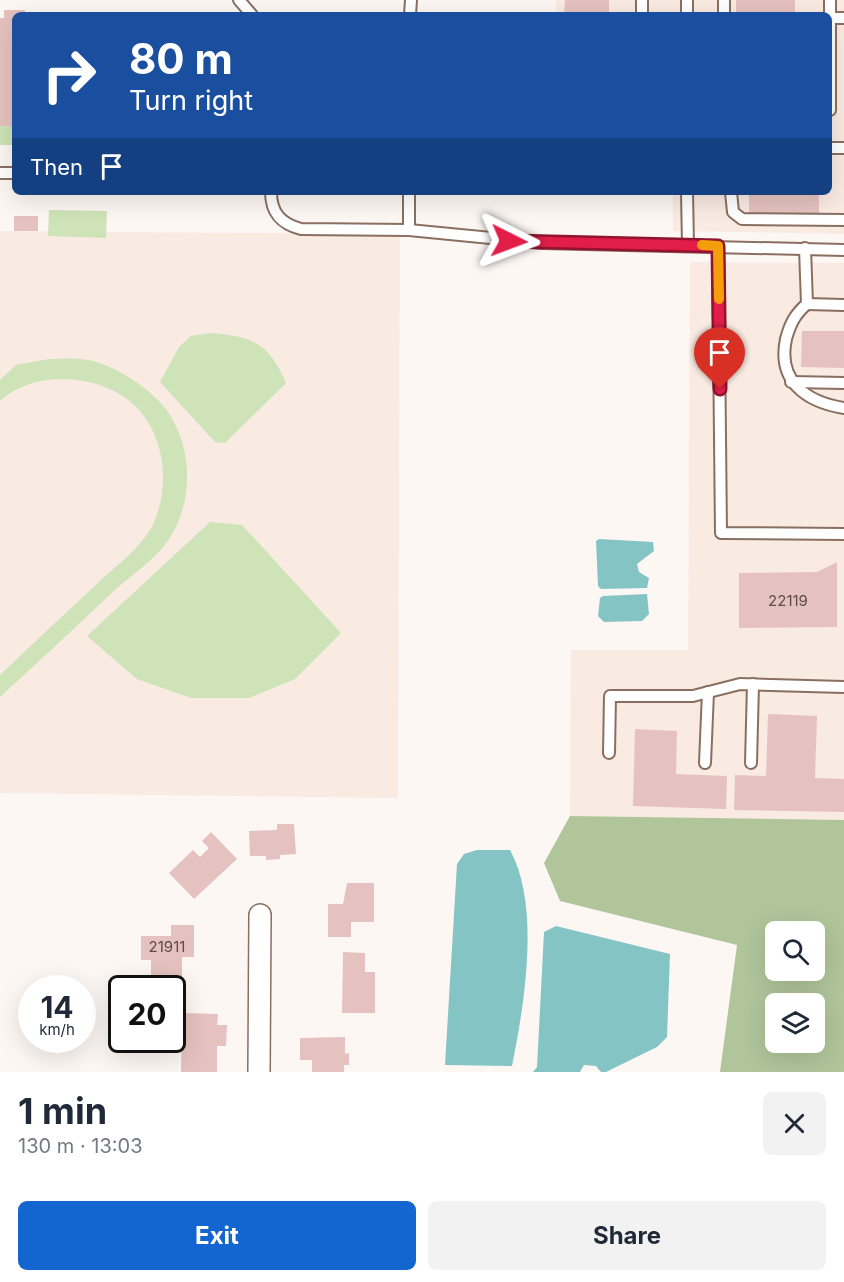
<!DOCTYPE html>
<meta charset="utf-8">
<style>
:root{--surface:#fff;--page:#f2f2f3;--text:#1f2937;--muted:#747a83;--accent:#1365cf}
body{margin:0;font-family:Inter,sans-serif;background:var(--page);color:var(--text);height:100vh;display:flex;flex-direction:column;font-size:22px;white-space:nowrap}
*{box-sizing:border-box;margin:0}
p{font-size:20px;color:var(--muted)}
.icon{flex:none;width:33px;height:33px;fill:none;stroke:currentColor;stroke-width:2;stroke-linecap:round;stroke-linejoin:round}
.map{position:relative;height:1072px;overflow:hidden}
.side{display:flex;flex-direction:column;background:var(--surface);flex:1}
.side>*{flex:none}
.banner{position:absolute;left:12px;top:12px;width:820px;height:183px;border-radius:9px;box-shadow:0 6px 24px #0002;background:#1a4fa0;color:#fff;overflow:hidden}
.buttons{position:absolute;left:765px;top:921px;display:grid;gap:12px}
.buttons a{display:grid;place-items:center;width:60px;height:60px;border-radius:9px;background:var(--surface);box-shadow:0 6px 24px #0002;font-size:30px}
.speed{position:absolute;left:18px;top:975px;display:flex;gap:12px;font-size:30px;font-weight:700;text-align:center}
.speed>*{display:grid;place-content:center;width:78px;height:78px;border-radius:50%;background:var(--surface);box-shadow:0 6px 24px #0002;line-height:1}
.speed small{font-size:15px;font-weight:400}
.speed .limit{border:3px solid #111;border-radius:9px;background:#fff;color:#111}
.pin{position:absolute;display:grid;place-items:center;width:51px;height:51px;color:#fff;margin:-62px -26px;border-radius:50% 50% 50% 0;rotate:-45deg;box-shadow:0 0 6px #0007}
.pin .icon{rotate:45deg}
.me{position:absolute;width:66px;margin:-33px;rotate:93deg;stroke-linejoin:round;filter:drop-shadow(0 0 4px #0008)}
.turn{display:flex;align-items:center;gap:21px;height:126px;padding:0 18px;font-size:27px}
.turn .icon{width:78px;height:78px;stroke-width:2.5}
.turn b{display:block;font-size:42px;line-height:51px}
.then{display:flex;align-items:center;height:57px;padding:0 18px;background:#0003;gap:12px;font-size:22px}
.round{display:grid;place-items:center;flex:none;width:63px;height:63px;border-radius:9px;background:var(--page)}
.head{display:flex;align-items:center;justify-content:space-between;height:102px;padding:0 18px}
h1{font-size:36px;font-weight:700;line-height:45px}
.action{display:flex;gap:12px;margin-top:auto;padding:12px 18px}
.action a{flex:1;height:69px;border-radius:9px;background:var(--accent);color:#fff;font-size:24px;font-weight:700;line-height:69px;text-align:center}
.action a+a{background:var(--page);color:var(--text)}
.map>svg:first-child{display:block}
</style>
<div class="map">
<svg width="844" height="1072" viewBox="0 0 844 1072">
<rect width="100%" height="100%" fill="#fdf7f4"/>
<!-- built -->
<g fill="#f9eae2">
<path d="M556,0H844V234L673,231V192H830V15H556Z"/>
<path d="M0,231L400,234L398,798L0,793Z"/>
<path d="M690,262L844,263V820L570,816L571,650H688Z"/>
</g>
<!-- green -->
<g fill="#cee3b7">
<path d="M0,126L15,127V145H0Z"/>
<path d="M49,210L107,211L106,238L48,236Z"/>
<path d="M211,333C253,337 268,342 286,383L225,443L215,442L160,382L179,347L191,336Z"/>
<path d="M49,359C59,359 71,358 81,359C109,361 149,387 166,409C193,447 195,502 167,542C155,559 133,574 117,588C78,625 39,661 0,697V675C33,643 67,612 100,581C119,563 145,545 155,520C169,486 165,441 141,412C109,374 36,367 0,401V380L16,365Z"/>
<path d="M210,522L242,525L341,633L295,679L249,698H191L137,679L87,636Z"/>
</g>
<!-- forest -->
<path fill="#b0c59a" fill-rule="evenodd" d="M570,816L844,820V1072H720L737,945L560,901L544,863ZM776,932H814V970H776ZM776,1004H814V1042H776Z"/>
<!-- water -->
<g fill="#85c4c5">
<path d="M599,539L653,542L654,551L637,564L639,572L649,578L647,588L601,589L598,586L596,541Z"/>
<path d="M647,594L649,614L642,621L604,622L598,616L600,598L603,596Z"/>
<path d="M477,850H510C541,906 524,1006 512,1066L445,1065L457,864L464,854Z"/>
<path d="M556,926L670,954L667,1037L657,1047L606,1072H601L596,1066L584,1065L580,1072H533L537,1067L544,932Z"/>
</g>
<!-- building -->
<g fill="#e5c2bf">
<path d="M565,0H609V15H564Z"/>
<rect x="736" y="0" width="59" height="15"/>
<path d="M4,10H25V15H15V127L0,126V18H4Z"/>
<path d="M749,192H819V215L749,214Z"/>
<rect x="14" y="216" width="24" height="15"/>
<path d="M802,331H844V368L801,367Z"/>
<path d="M837,562V627L739,628V573L817,572Z"/>
<path d="M768,714L817,716L815,778L844,779V812L734,810L735,775L766,776Z"/>
<path d="M635,729L677,731L676,774L727,776L726,809L633,806Z"/>
<path d="M277,824H294L296,854L280,855V859L266,860V856H250L249,831L277,830Z"/>
<path d="M211,832L237,859L194,899L169,873L193,850L200,857L209,848L202,841Z"/>
<path d="M347,883H374V922H351V937H328V904H343Z"/>
<path d="M171,925H194V957H182V980H151V960H141V936H171Z"/>
<path d="M343,952L365,953V972H375V1013H342Z"/>
<path d="M182,1013L218,1014L217,1025H227L226,1046H217V1072H181Z"/>
<path d="M345,1037V1054L349,1053V1065H344V1072H312V1060H300V1038Z"/>
</g>
<g fill="none" stroke-linecap="round" stroke-linejoin="round">
<defs>
<g id="service">
<path d="M239,0L252,15"/>
<path d="M687,0V15"/>
<path d="M724,0V15"/>
<path d="M410,15L411,0"/>
<path d="M642,15V0"/>
<path d="M830,18H844"/>
<path d="M830,110V0"/>
<path d="M830,148H844"/>
<path d="M0,173H15"/>
<path d="M271,192C271,214 282,224 301,229L409,230L542,243L844,250"/>
<path d="M687,192L688,245"/>
<path d="M731,192L733,212L742,219L844,220"/>
<path d="M409,230V192"/>
<path d="M718,246L721,533L844,534"/>
<path d="M805,248L807,304L844,305"/>
<path d="M807,304C795,314 790,324 786,339C777,381 806,402 844,408"/>
<path d="M791,382L844,383"/>
<path d="M609,753L610,696H693L740,684L844,687"/>
<path d="M705,763L708,692"/>
<path d="M751,763L753,684"/>
</g>
<path id="minor" d="M259,1072L260,915"/>
</defs>
<!-- service casing -->
<use href="#service" stroke="#8a6f61" stroke-width="14"/>
<!-- minor casing -->
<use href="#minor" stroke="#8a6f61" stroke-width="24"/>
<!-- service -->
<use href="#service" stroke="#fff" stroke-width="10"/>
<!-- minor -->
<use href="#minor" stroke="#fff" stroke-width="21"/>
</g>
<g fill="none" stroke-linecap="round" stroke-linejoin="round">
<defs>
<path id="route" d="M509,241L718,246L720,389"/>
</defs>
<!-- route casing -->
<use href="#route" stroke="#92132f" stroke-width="15"/>
<!-- route -->
<use href="#route" stroke="#e11d48" stroke-width="10"/>
<!-- slow -->
<path stroke="#f59e0b" stroke-width="10" d="M702,245L718,246L719,299"/>
</g>
<g text-anchor="middle" dominant-baseline="central" stroke-width="4.5" stroke-linejoin="round" paint-order="stroke">
<!-- number labels -->
<g font-size="15" fill="#5d4c47">
<text x="788" y="600">22119</text>
<text x="167" y="946">21911</text>
</g>
</g>
</svg>
<div class="buttons">
<a><svg class="icon" aria-label="search" viewBox="0 0 24 24"><circle cx="10" cy="10" r="6"/><path d="M15 15l6 6"/></svg></a>
<a><svg class="icon" aria-label="layers" viewBox="0 0 24 24"><path d="M12 4l9 5-9 5-9-5zM3 14l9 5 9-5"/></svg></a>
</div>
<div class="speed"><div>14<small>km/h</small></div><div class="limit">20</div></div>
<div class="pin" style="left:720px;top:389px;background:#d93025"><svg class="icon" aria-label="arrive" viewBox="0 0 24 24"><path d="M6 21V4h12l-3 4 3 4H6"/></svg></div>
<svg class="me" style="left:509px;top:241px" viewBox="-20 -20 40 40"><path d="M0-17L14 15 0 8-14 15z" fill="#e11d48" stroke="#fff" stroke-width="4"/></svg>
<div class="banner">
<div class="turn"><svg class="icon" aria-label="right" viewBox="0 0 24 24"><path d="M7 20v-9h11M14 6l5 5-5 5"/></svg><div><b>80 m</b>Turn right</div></div>
<div class="then">Then<svg class="icon" aria-label="arrive" viewBox="0 0 24 24"><path d="M6 21V4h12l-3 4 3 4H6"/></svg></div>
</div>
</div>
<section class="side">
<div class="head"><div><h1>1 min</h1><p>130 m · 13:03</p></div><a class="round"><svg class="icon" aria-label="close" viewBox="0 0 24 24"><path d="M6 6l12 12M18 6L6 18"/></svg></a></div>
<div class="action"><a>Exit</a><a>Share</a></div>
</section>
